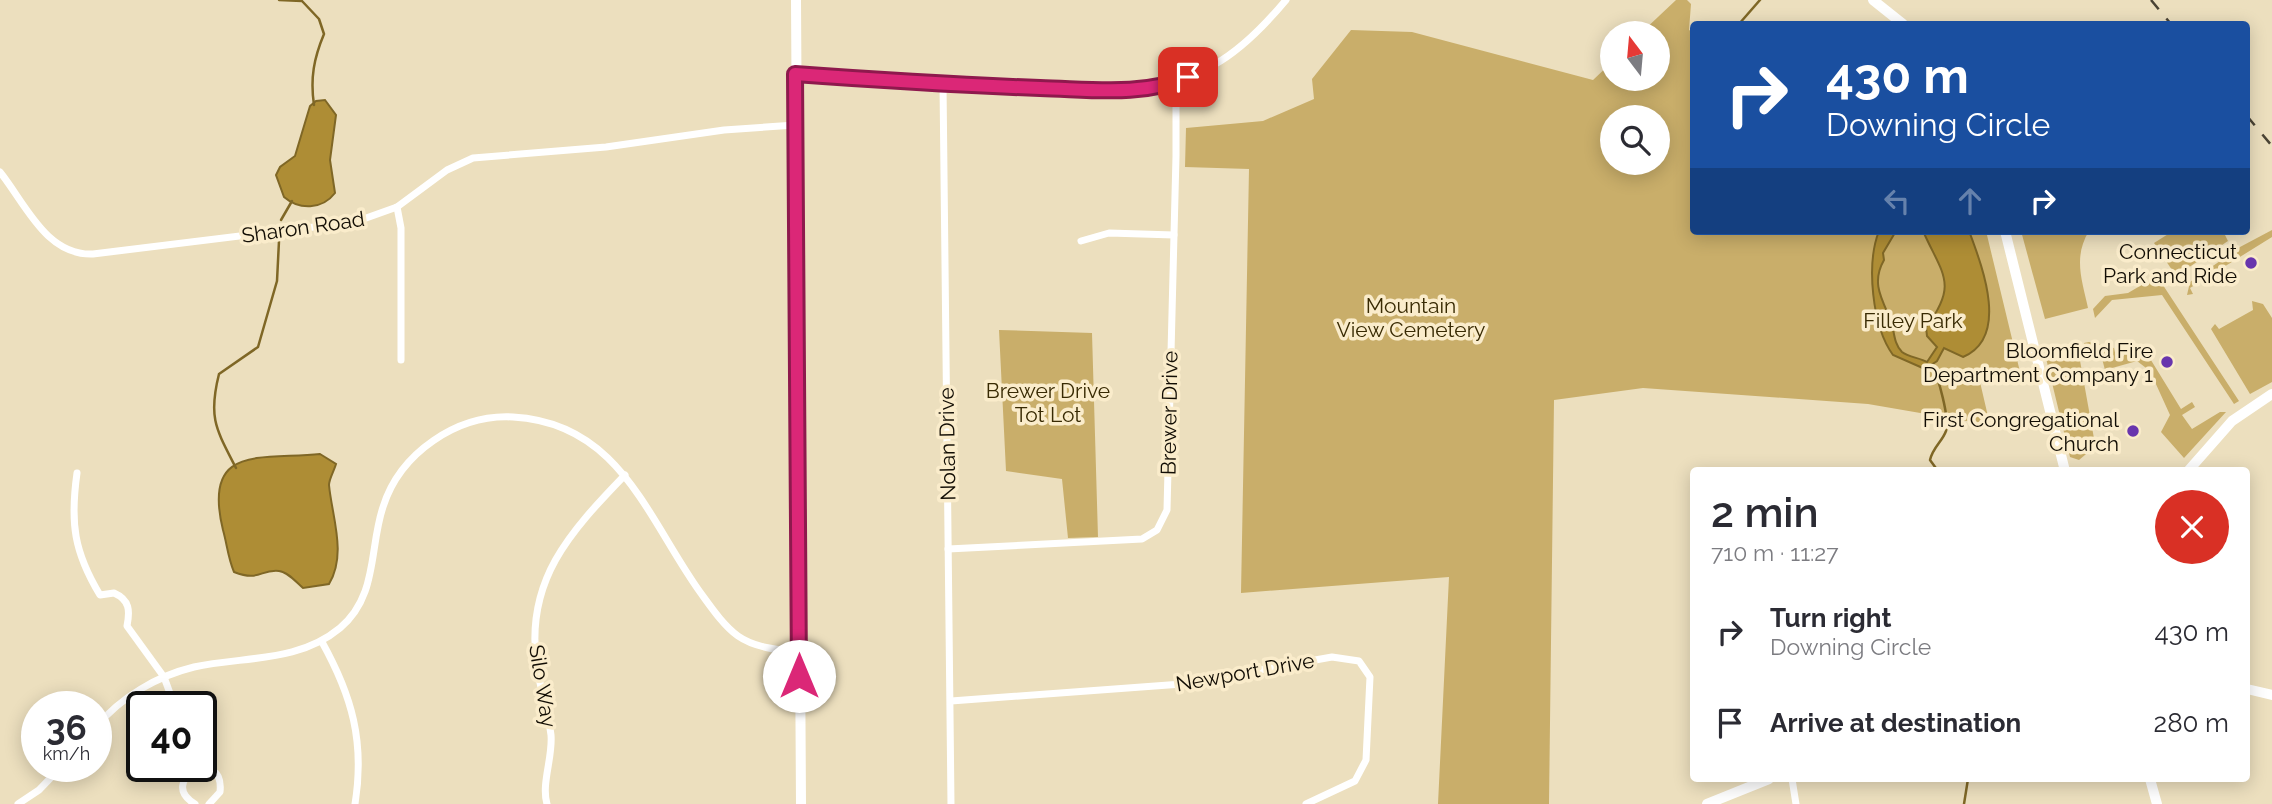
<!DOCTYPE html>
<meta charset="utf-8">
<style>
:root{--surface:#fff;--page:#f2f2f3;--text:#2b2b33;--muted:#7c7c81}
body{margin:0;font-family:Raleway,sans-serif;background:var(--page);color:var(--text);height:100vh;display:flex;flex-direction:column;font-size:26px;white-space:nowrap}
*{box-sizing:border-box;margin:0}
p{font-size:23px;color:var(--muted)}
.icon{flex:none;width:38px;height:38px;fill:none;stroke:currentColor;stroke-width:2;stroke-linecap:round;stroke-linejoin:round}
.map{position:relative;flex:1;overflow:hidden}
.drawer{position:absolute;left:1690px;top:467px;width:560px;height:315px;display:flex;flex-direction:column;background:var(--surface);border-radius:7px;box-shadow:0 4px 18px #0003}
.drawer>*{flex:none}
.top-card{position:absolute;left:1690px;top:21px;width:560px;height:214px;border-radius:7px;box-shadow:0 4px 18px #0003;background:#1a4fa0;color:#fff;overflow:hidden}
.needle{width:46px;rotate:344deg}
.tools{position:absolute;left:1600px;top:21px;display:grid;gap:14px}
.tools a{display:grid;place-items:center;width:70px;height:70px;border-radius:50%;background:var(--surface);box-shadow:0 4px 18px #0003;font-size:35px}
.speed{position:absolute;left:21px;top:691px;display:flex;gap:14px;font-size:35px;font-weight:700;text-align:center}
.speed>*{display:grid;place-content:center;width:91px;height:91px;border-radius:50%;background:var(--surface);box-shadow:0 4px 18px #0003;line-height:1}
.speed small{font-size:18px;font-weight:400}
.speed .limit{border:4px solid #111;border-radius:10px;background:#fff;color:#111}
.pin{position:absolute;display:grid;place-items:center;width:60px;height:60px;color:#fff;margin:-30px;border-radius:14px;box-shadow:0 4px 10px #0006}
.me{position:absolute;width:77px;margin:-38px;rotate:0deg;stroke-linejoin:round;filter:drop-shadow(0 0 5px #0008)}
.turn{display:flex;align-items:center;gap:24px;height:147px;padding:0 21px;font-size:32px}
.turn .icon{width:91px;height:91px;stroke-width:2.5}
.turn b{display:block;font-size:49px;line-height:60px}
.lanes{display:flex;align-items:center;height:66px;padding:0 21px;background:#0003;justify-content:center;gap:35px;direction:ltr}
.lanes .off{opacity:.35}
.round{display:grid;place-items:center;flex:none;width:74px;height:74px;border-radius:37px;background:var(--page)}
.head{display:flex;align-items:center;justify-content:space-between;height:119px;padding:0 21px}
h1{font-size:42px;font-weight:600;line-height:52px}
ul{padding:0;list-style:none}
li{display:flex;align-items:center;gap:21px;height:91px;padding:0 21px}
li div{flex:1}
li b{display:block;font-size:26px}
li em{font-style:normal}
.map>svg:first-child{display:block}
</style>
<div class="map">
<svg width="2272" height="804" viewBox="0 0 2272 804">
<rect width="100%" height="100%" fill="#ecdfbe"/>
<!-- green -->
<g fill="#c9ae6a" fill-rule="evenodd">
<path d="M1676,0H1687L1691,4L1689,30L1694,33V231H1986L2021,376L1980,382L1990,425L1868,404L1643,388L1554,400L1549,804H1438L1449,577L1241,593L1249,169L1185,167L1186,128L1263,121L1314,99L1312,79L1351,30L1412,32L1593,80L1612,62V79H1657V33H1641ZM1612,117H1657V163H1612Z"/>
<path d="M2272,230V237L2190,288L2193,294L2187,295L2190,282L2240,247Z"/>
<path d="M2021,231H2089C2073,257 2082,280 2088,308L2045,319Z"/>
<path d="M2173,231H2223L2228,241L2176,276L2154,243Z"/>
<path d="M2157,276L2239,401L2234,404L2162,295L2112,300L2095,318L2093,309L2105,296L2128,293Z"/>
<path d="M2252,301L2263,304L2272,318V382L2250,394L2211,329L2215,324L2219,329L2253,310Z"/>
<path d="M999,330L1092,333L1098,537L1068,538L1062,479L1006,471Z"/>
<path d="M2089,342L2114,348L2116,357L2124,356L2123,351L2128,353L2146,352L2181,409L2192,402L2195,407L2182,415L2192,429L2220,412H2226L2184,458L2161,432L2170,415L2150,371L2137,361L2105,370L2100,351L2079,355L2095,444H2098L2079,460L2070,457L2045,354L2060,344L2064,358L2086,352L2084,343Z"/>
</g>
<!-- water -->
<g fill="#ae8d35" stroke="#7f6726" stroke-width="2">
<path d="M325,100L336,115L330,160L335,193C322,210 299,210 284,197L276,175L280,167L295,156L310,106L316,101Z"/>
<path d="M1879,231H1896L1883,253L1884,260C1872,281 1880,296 1889,316C1895,327 1892,342 1902,352C1908,357 1920,358 1927,362L1937,347L1927,336L1926,327C1959,284 1942,274 1923,231H1969C1982,266 2010,337 1963,357L1944,348L1937,361L1925,369L1893,355C1872,326 1866,264 1879,231Z"/>
<path d="M320,454L336,464C334,471 329,479 329,485C332,517 347,554 329,584L303,588C296,582 288,572 279,571C260,569 260,582 234,572C228,558 227,544 223,530C202,444 260,460 320,454Z"/>
</g>
<g fill="none" stroke-linecap="round" stroke-linejoin="round">
<!-- stream -->
<g stroke="#7f6726" stroke-width="2.5">
<path d="M279,0L302,1L319,19L324,34C314,58 310,78 314,105"/>
<path d="M1739,24L1760,0"/>
<path d="M281,220L292,201"/>
<path d="M1932,365C1938,376 1950,419 1946,431C1942,442 1933,447 1930,460L1938,471"/>
<path d="M236,468C216,429 208,418 219,374L258,347L277,281L279,241"/>
<path d="M1964,804L1968,779"/>
</g>
<!-- street -->
<g stroke="#fff" stroke-width="7">
<path d="M795,74L943,84L1119,90C1198,84 1236,60 1286,0"/>
<path d="M943,84L951,804"/>
<path d="M0,172C25,203 46,256 93,254L355,222L397,207L447,170L473,158L606,147L724,130L795,125"/>
<path d="M397,207L401,228V360"/>
<path d="M1081,241L1109,233L1174,235"/>
<path d="M77,473C70,523 74,552 100,595L114,593C130,600 130,611 127,626L164,677L175,707"/>
<path d="M948,549L1142,539L1157,530L1167,510L1176,156V100L1173,83"/>
<path d="M322,642C352,696 365,742 355,804"/>
<path d="M951,701L1182,684L1332,657L1359,661L1370,677L1366,760L1355,781L1306,804"/>
<path d="M96,727C121,697 157,676 194,667C244,656 298,663 340,628C378,596 369,549 383,507C400,453 457,414 513,417C620,423 647,518 700,592C711,607 723,625 738,636C755,648 779,650 799,652"/>
<path d="M1792,779L1796,804"/>
<path d="M18,804L39,790L62,766"/>
<path d="M195,804C155,780 225,745 220,792L209,804"/>
<path d="M547,804C541,784 553,757 551,735C548,711 540,689 537,666C524,581 570,532 625,475"/>
</g>
<!-- secondary -->
<g stroke="#fff" stroke-width="10">
<path d="M796,0L801,804"/>
<path d="M1873,0L1903,24"/>
<path d="M2005,231L2065,471"/>
<path d="M2188,471L2232,421L2272,394"/>
<path d="M2247,689L2272,695"/>
<path d="M2150,779L2157,804"/>
<path d="M1707,804L1769,779"/>
</g>
<!-- rail -->
<g stroke="#4a4334" stroke-width="2.5" stroke-dasharray="12 12" stroke-linecap="butt">
<path d="M2151,0L2171,24"/>
<path d="M2247,116L2272,146"/>
</g>
</g>
<g fill="none" stroke-linecap="round" stroke-linejoin="round">
<defs>
<path id="route" d="M799,676L795,74C877,80 958,85 1040,88C1089,89 1142,97 1188,77"/>
</defs>
<!-- route casing -->
<use href="#route" stroke="#8e194d" stroke-width="18"/>
<!-- route -->
<use href="#route" stroke="#db2777" stroke-width="12"/>
</g>
<!-- markers -->
<g fill="#6835ad" stroke="#faeccb" stroke-width="2.5">
<circle cx="2251" cy="263" r="7"/>
<circle cx="2167" cy="362" r="7"/>
<circle cx="2133" cy="431" r="7"/>
</g>
<g text-anchor="middle" dominant-baseline="central" stroke-width="7" stroke-linejoin="round" paint-order="stroke">
<!-- street labels -->
<g font-size="21" fill="#120d04" stroke="#faeccb">
<text transform="translate(303 227) rotate(-8)">Sharon Road</text>
<text transform="translate(1169 413) rotate(-89)">Brewer Drive</text>
<text transform="translate(947 444) rotate(-91)">Nolan Drive</text>
<text transform="translate(1245 672) rotate(-10)">Newport Drive</text>
<text transform="translate(543 686) rotate(81)">Silo Way</text>
</g>
<!-- poi labels -->
<g font-size="21" fill="#120d04" stroke="#faeccb" text-anchor="end">
<text x="2237" y="251">Connecticut<tspan x="2237" dy="24">Park and Ride</tspan></text>
<text x="2153" y="350">Bloomfield Fire<tspan x="2153" dy="24">Department Company 1</tspan></text>
<text x="2119" y="419">First Congregational<tspan x="2119" dy="24">Church</tspan></text>
</g>
<!-- park labels -->
<g font-size="21" fill="#382a03" stroke="#faeccb">
<text x="1411" y="305">Mountain<tspan x="1411" dy="24">View Cemetery</tspan></text>
<text x="1913" y="320">Filley Park</text>
<text x="1048" y="390">Brewer Drive<tspan x="1048" dy="24">Tot Lot</tspan></text>
</g>
</g>
</svg>
<div class="tools">
<a><svg class="needle" viewBox="-14 -14 28 28"><path d="M0-13l5 13h-10z" fill="#e53935"/><path d="M0 13l5-13h-10z" fill="#7c7c81"/></svg></a>
<a><svg class="icon" aria-label="search" viewBox="0 0 24 24"><circle cx="10" cy="10" r="6"/><path d="M15 15l6 6"/></svg></a>
</div>
<div class="speed"><div>36<small>km/h</small></div><div class="limit">40</div></div>
<div class="pin" style="left:1188px;top:77px;background:#d93025"><svg class="icon" aria-label="arrive" viewBox="0 0 24 24"><path d="M6 21V4h12l-3 4 3 4H6"/></svg></div>
<svg class="me" style="left:799px;top:676px" viewBox="-20 -20 40 40"><circle r="19" fill="#fff"/><path d="M0-13L10 11 0 6-10 11z" fill="#db2777"/></svg>
<div class="top-card">
<div class="turn"><svg class="icon" aria-label="right" viewBox="0 0 24 24"><path d="M7 20v-9h11M14 6l5 5-5 5"/></svg><div><b>430 m</b>Downing Circle</div></div>
<div class="lanes"><svg class="icon off" aria-label="left" viewBox="0 0 24 24"><path d="M17 20v-9H6M10 6l-5 5 5 5"/></svg><svg class="icon off" aria-label="ahead" viewBox="0 0 24 24"><path d="M12 20V5M6 11l6-6 6 6"/></svg><svg class="icon" aria-label="right" viewBox="0 0 24 24"><path d="M7 20v-9h11M14 6l5 5-5 5"/></svg></div>
</div>
<section class="drawer">
<div class="head"><div><h1>2 min</h1><p>710 m · 11:27</p></div><a class="round" style="background:#d93025;color:#fff"><svg class="icon" aria-label="close" viewBox="0 0 24 24"><path d="M6 6l12 12M18 6L6 18"/></svg></a></div>
<ul>
<li><svg class="icon" aria-label="right" viewBox="0 0 24 24"><path d="M7 20v-9h11M14 6l5 5-5 5"/></svg><div><b>Turn right</b><p>Downing Circle</p></div><em>430 m</em></li>
<li><svg class="icon" aria-label="arrive" viewBox="0 0 24 24"><path d="M6 21V4h12l-3 4 3 4H6"/></svg><div><b>Arrive at destination</b></div><em>280 m</em></li>
</ul>
</section>
</div>
